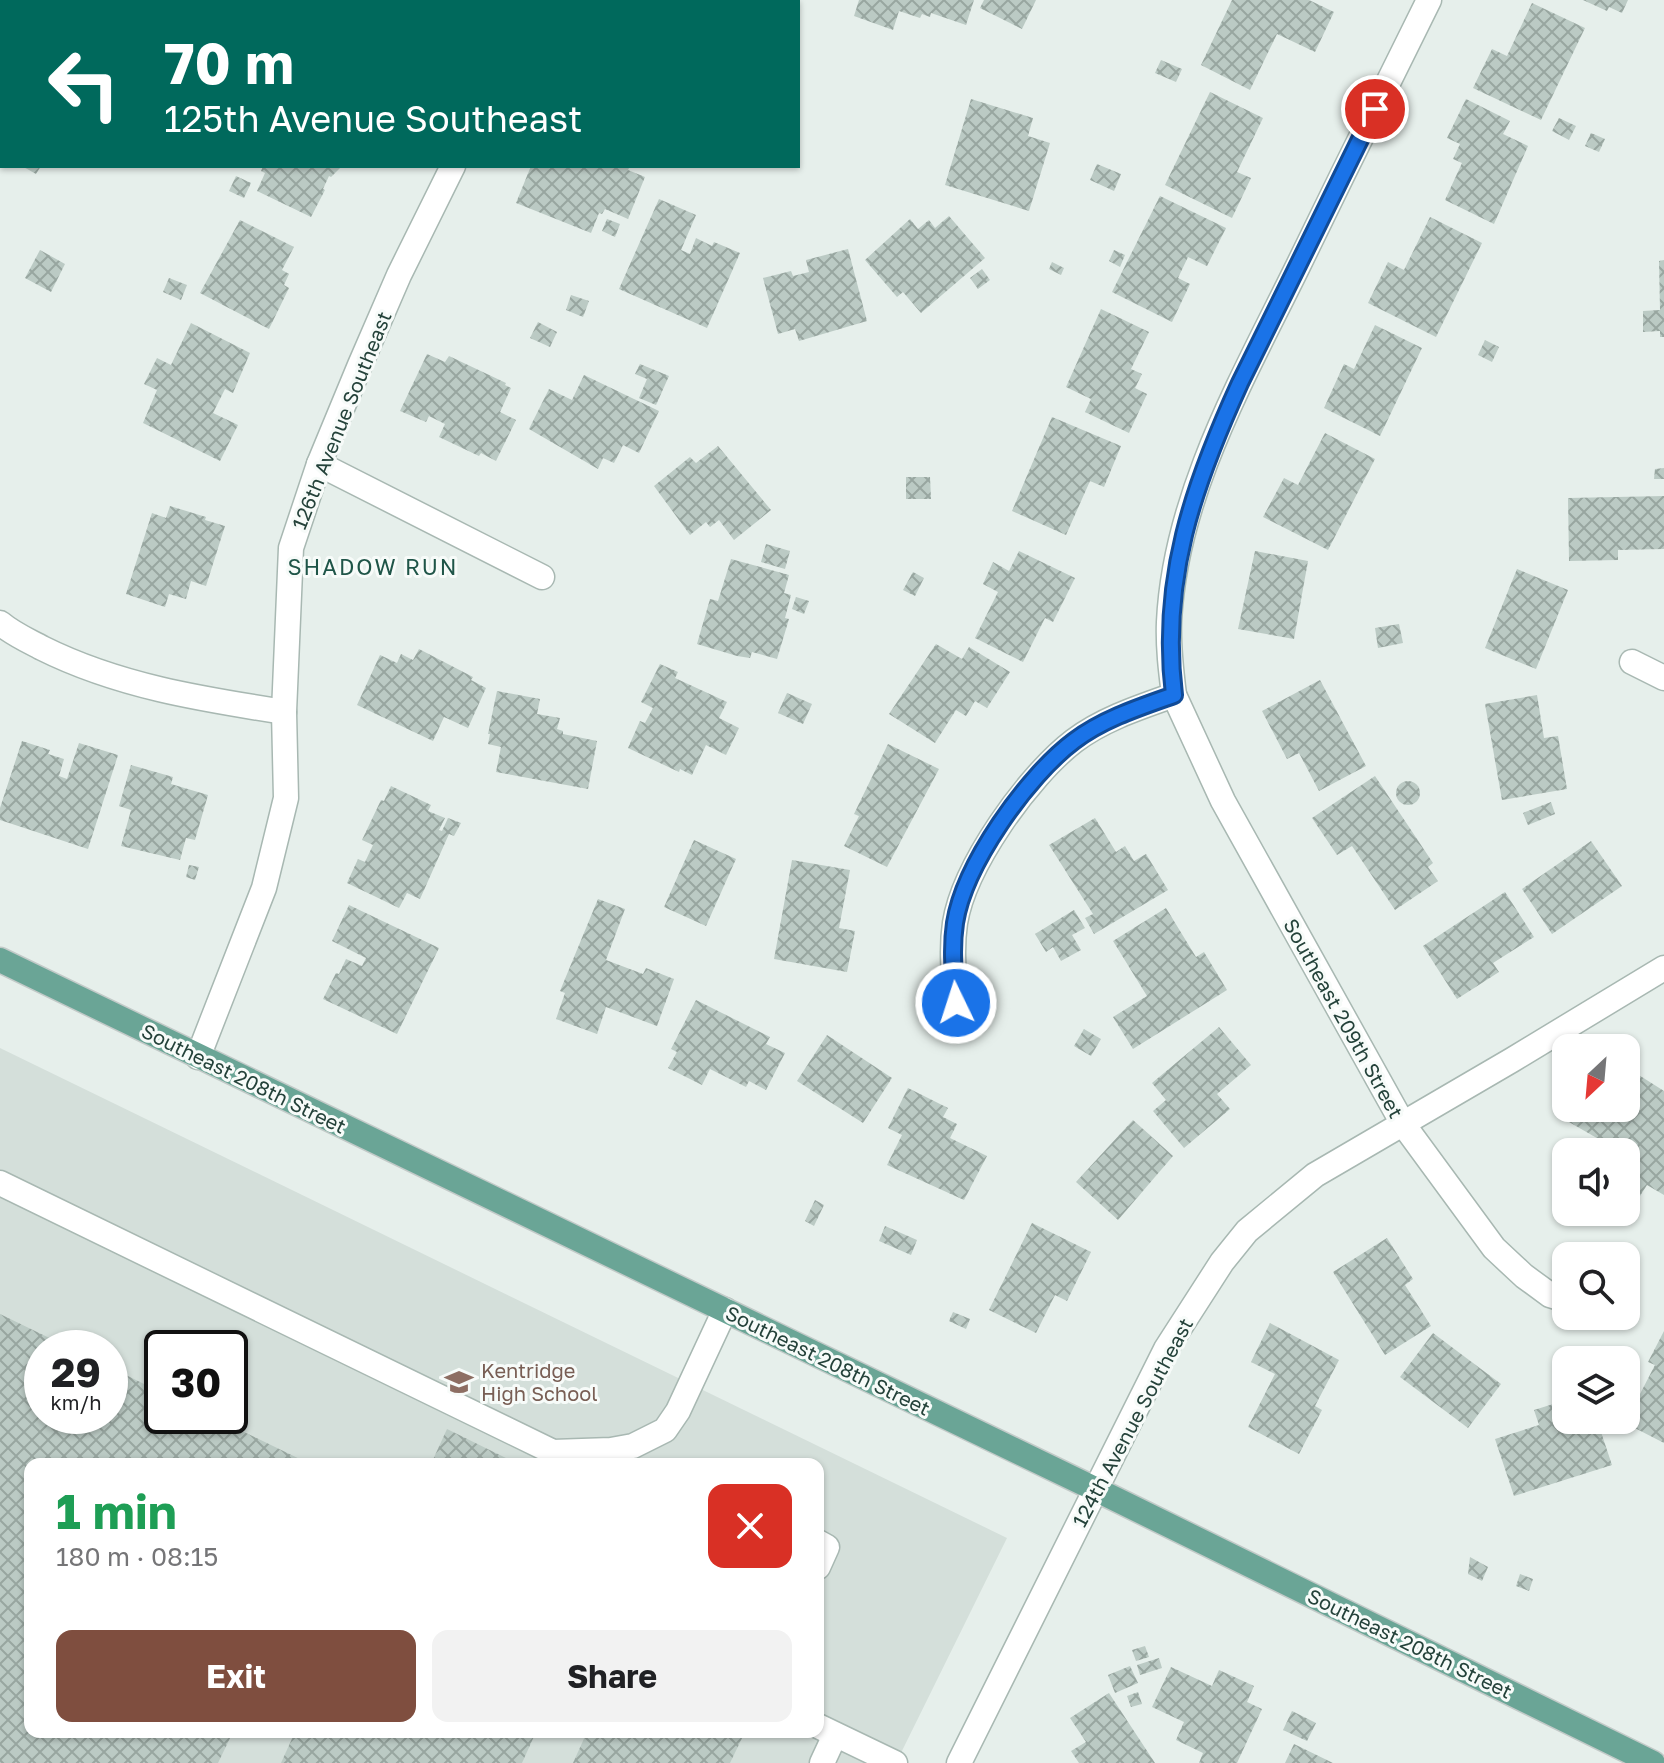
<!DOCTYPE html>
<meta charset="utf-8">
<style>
:root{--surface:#fff;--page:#f2f2f2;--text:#202124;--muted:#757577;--accent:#7f4e3f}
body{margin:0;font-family:"Golos Text",sans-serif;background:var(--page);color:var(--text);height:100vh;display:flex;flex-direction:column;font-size:30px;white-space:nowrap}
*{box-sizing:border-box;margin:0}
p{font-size:26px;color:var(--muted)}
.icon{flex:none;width:44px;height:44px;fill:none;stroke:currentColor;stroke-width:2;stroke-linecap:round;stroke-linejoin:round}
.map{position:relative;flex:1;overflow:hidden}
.drawer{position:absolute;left:24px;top:1458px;width:800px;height:280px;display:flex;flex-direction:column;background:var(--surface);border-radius:16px;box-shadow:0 2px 6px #0004}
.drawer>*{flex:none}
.banner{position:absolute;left:0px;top:0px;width:800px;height:168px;box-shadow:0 2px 6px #0004;background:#00695c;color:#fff;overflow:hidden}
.needle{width:52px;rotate:206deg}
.buttons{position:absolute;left:1552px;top:1034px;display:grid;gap:16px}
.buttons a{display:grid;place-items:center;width:88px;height:88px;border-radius:16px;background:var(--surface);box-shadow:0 2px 6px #0004;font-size:40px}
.speed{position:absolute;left:24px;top:1330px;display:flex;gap:16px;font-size:40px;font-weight:700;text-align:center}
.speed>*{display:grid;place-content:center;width:104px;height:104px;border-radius:50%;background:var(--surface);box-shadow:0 2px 6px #0004;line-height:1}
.speed small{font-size:20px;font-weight:400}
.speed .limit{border:4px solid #111;border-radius:12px;background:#fff;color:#111}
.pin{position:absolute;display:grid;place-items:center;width:68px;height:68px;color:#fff;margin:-34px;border:4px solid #fff;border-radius:50%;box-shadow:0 2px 8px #0007}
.me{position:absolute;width:88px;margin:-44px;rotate:356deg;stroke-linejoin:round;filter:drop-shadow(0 0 6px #0008)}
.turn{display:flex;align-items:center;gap:28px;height:168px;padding:0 32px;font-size:36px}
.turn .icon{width:104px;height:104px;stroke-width:2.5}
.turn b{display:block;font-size:56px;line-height:68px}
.round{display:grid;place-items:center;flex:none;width:84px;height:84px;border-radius:16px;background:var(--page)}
.head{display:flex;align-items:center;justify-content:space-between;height:136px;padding:0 32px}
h1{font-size:48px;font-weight:700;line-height:60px;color:#1e9e55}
.button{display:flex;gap:16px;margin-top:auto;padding:16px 32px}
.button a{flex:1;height:92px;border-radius:16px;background:var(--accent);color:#fff;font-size:32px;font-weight:700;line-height:92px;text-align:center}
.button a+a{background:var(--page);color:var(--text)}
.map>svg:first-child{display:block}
</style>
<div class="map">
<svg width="1664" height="1763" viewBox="0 0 1664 1763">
<defs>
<pattern id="building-cross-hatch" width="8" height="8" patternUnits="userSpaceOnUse" patternTransform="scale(2)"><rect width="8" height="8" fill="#bbcac4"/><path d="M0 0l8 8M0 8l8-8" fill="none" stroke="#98a6a0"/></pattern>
</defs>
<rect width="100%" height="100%" fill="#e6efeb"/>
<!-- built -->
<path fill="#d4dfda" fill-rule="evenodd" d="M0,1048L1007,1538L896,1763H0ZM42,1348H110V1416H42ZM162,1348H230V1416H162ZM30,1464H818V1732H30Z"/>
<!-- building -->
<g fill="url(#building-cross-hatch)">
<path d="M859,0H974L966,25L931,13L930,17L922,14L920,18L899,11L893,30L854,16Z"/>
<path d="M984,0H1036L1022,29L980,8Z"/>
<path d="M1232,0H1309L1334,12L1315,52L1277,34L1250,90L1201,65Z"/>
<path d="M1583,0H1628L1622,13L1609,7L1607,11Z"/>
<path d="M1532,3L1585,28L1541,120L1473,88L1492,49L1507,56Z"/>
<path d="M1161,60L1182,69L1176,82L1155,73Z"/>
<path d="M1210,92L1263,118L1237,172L1251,178L1232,218L1165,185Z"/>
<path d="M971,99L1033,118L1028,136L1050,143L1029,211L945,185Z"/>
<path d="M1466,99L1510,121L1503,134L1528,146L1494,224L1445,200L1462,163L1453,159L1460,144L1447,138Z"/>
<path d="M1559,118L1576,126L1569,140L1552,131Z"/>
<path d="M1591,133L1605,139L1599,152L1585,146Z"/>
<path d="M1097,164L1121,174L1114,191L1090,180Z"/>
<path d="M22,166H41L36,174Z"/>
<path d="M263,166H342L331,177L329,176L323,189L325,190L311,217L257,191L265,173L261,171Z"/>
<path d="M531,166H630L628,170L645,177L628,219L605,209L602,214L599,213L591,233L516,203Z"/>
<path d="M236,176L251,183L244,198L229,191Z"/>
<path d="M1160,196L1226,228L1207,266L1188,257L1178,278L1190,284L1172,322L1112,292Z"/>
<path d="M659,199L696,215L681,250L690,254L696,238L712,246L714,242L740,253L707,328L619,289Z"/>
<path d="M949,216L985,258L921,313L903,292L897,297L865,260L910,219L918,229L929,220L935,228Z"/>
<path d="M1430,217L1482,243L1436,337L1368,303L1388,262L1404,270Z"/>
<path d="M607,219L620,224L615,237L602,231Z"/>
<path d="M240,220L294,247L282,270L289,274L284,285L289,288L269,329L200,293Z"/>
<path d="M848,249L867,321L799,341L795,329L778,334L763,278L791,271L793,276L809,272L806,260Z"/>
<path d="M40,250L65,264L51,292L25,278Z"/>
<path d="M1114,250L1125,255L1120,267L1109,261Z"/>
<path d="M1664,260V337H1660V331L1643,332V311L1660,310L1659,261Z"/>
<path d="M1052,262L1064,268L1061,275L1049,269Z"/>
<path d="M982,269L990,280L978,289L970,278Z"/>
<path d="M169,278L187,285L181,300L163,292Z"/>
<path d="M571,295L589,301L583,317L566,310Z"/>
<path d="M1101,309L1149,332L1131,369L1142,374L1135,388L1147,394L1129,433L1085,412L1091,399L1066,387Z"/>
<path d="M538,322L557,332L550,347L530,338Z"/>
<path d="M191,323L250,353L233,393L225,389L213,413L238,425L220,461L143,423L157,390L144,384L157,358L171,365Z"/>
<path d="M1375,325L1422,348L1380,436L1324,408L1344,364L1354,369Z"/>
<path d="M1485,340L1499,347L1492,362L1478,355Z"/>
<path d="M427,354L445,362L449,356L506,383L505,385L511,388L500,412L516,420L496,461L481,453L479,456L439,437L445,424L429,416L426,422L400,411Z"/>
<path d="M640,364L669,376L656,405L639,398L647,379L635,374Z"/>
<path d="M584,375L659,411L639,453L623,445L614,463L603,458L598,469L529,429L549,389L572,400Z"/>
<path d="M1052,417L1121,446L1104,487L1090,481L1066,535L1012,511Z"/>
<path d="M1325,433L1375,459L1328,550L1263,517L1284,478L1298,485Z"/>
<path d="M718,446L771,510L734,540L719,520L710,527L706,522L690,535L654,486L690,457L696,463Z"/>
<path d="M1664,468V479H1654L1655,469Z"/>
<path d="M906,477H930L931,499H906Z"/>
<path d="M1664,496V549L1618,550V560L1569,561L1568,498Z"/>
<path d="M170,506L206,517L205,520L225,526L206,586L191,581L186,599L169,594L165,607L126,594L152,513L166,518Z"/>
<path d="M766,544L790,551L785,569L761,562Z"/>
<path d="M1019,551L1075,578L1053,622L1045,618L1023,662L975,638L998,592L983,584L993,562L1009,571Z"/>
<path d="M1255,551L1308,561L1294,639L1238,629Z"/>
<path d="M731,559L789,575L784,593L791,595L785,618L789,619L777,659L752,652L750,658L737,656L697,644L710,599L718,601Z"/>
<path d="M1517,569L1568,590L1536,669L1485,648Z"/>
<path d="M913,572L924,578L915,596L903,590Z"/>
<path d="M796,597L809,601L804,614L792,609Z"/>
<path d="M1399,624L1403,643L1378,648L1375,628Z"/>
<path d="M936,644L962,659L969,647L1010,672L987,708L975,701L966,716L956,710L935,743L889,714Z"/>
<path d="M419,649L473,677L471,680L486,688L468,728L444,717L433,741L357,705L380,655L397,663L401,654L413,660Z"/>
<path d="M660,664L678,672L675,678L727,702L719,718L739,728L726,755L706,745L692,775L680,769L679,772L628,748L640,721L645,723L653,708L641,702Z"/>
<path d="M1320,680L1366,766L1319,791L1299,753L1287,759L1262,711Z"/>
<path d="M497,691L540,699L537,714L560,718L557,729L563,731V734L597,741L588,789L496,772L501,747L488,744L490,734H488Z"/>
<path d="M787,693L812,704L803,724L778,713Z"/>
<path d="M1537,695L1544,738L1558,736L1567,789L1502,800L1485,704Z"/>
<path d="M22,741L50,750L48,754L64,759L59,776L67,779L79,743L118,755L88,849L0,820V808Z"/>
<path d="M888,744L939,769L887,867L844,846L859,816L854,814Z"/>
<path d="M131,765L173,777L171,784L208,795L195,840L186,838L180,860L121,846L131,810L119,806Z"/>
<path d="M1375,776L1433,863L1428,867L1438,881L1395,910L1352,846L1337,855L1312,818Z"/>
<circle cx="1408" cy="793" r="12"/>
<path d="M391,786L431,805L428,811L445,818L439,830L442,831L448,818L461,823L454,836L449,834L420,899L407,893L399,908L347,883L358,859L365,862L373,845L362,840L381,800L384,801Z"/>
<path d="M1551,802L1555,814L1528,825L1523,813Z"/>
<path d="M1095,818L1116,852L1125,846L1134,861L1146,854L1168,890L1094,934L1085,918L1093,914L1049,845Z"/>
<path d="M694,840L736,859L706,926L664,907Z"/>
<path d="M1591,841L1622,886L1552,934L1522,889Z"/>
<path d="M792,860L850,870L839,928L855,931L847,972L774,959Z"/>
<path d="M189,865L199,867L195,880L186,877Z"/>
<path d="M1505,892L1534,937L1493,963L1499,972L1457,999L1423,946Z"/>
<path d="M598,899L625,909L606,960L643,974L646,968L674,979L657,1026L606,1007L597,1034L556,1019L565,993L560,991Z"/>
<path d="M349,905L439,948L397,1034L323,999L336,973L339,974L346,959L362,966L366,958L332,941Z"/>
<path d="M1166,908L1196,957L1204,952L1227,990L1133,1049L1113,1017L1147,996L1113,941Z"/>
<path d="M1074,910L1085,928L1072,935L1081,950L1061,961L1053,947L1046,952L1035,934Z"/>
<path d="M696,1000L770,1037L766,1044L785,1053L766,1090L749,1081L746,1087L710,1069L702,1085L668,1068L677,1052L671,1049Z"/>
<path d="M1219,1027L1251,1065L1217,1094L1230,1109L1184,1148L1153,1111L1166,1100L1152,1083Z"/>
<path d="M1084,1029L1101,1039L1091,1056L1074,1046Z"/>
<path d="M827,1035L892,1078L863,1123L797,1081Z"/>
<path d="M1634,1072L1664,1091V1195L1647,1185L1640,1196L1626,1187V1152H1596L1602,1141L1569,1122L1577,1108H1626V1078L1629,1080Z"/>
<path d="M908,1088L948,1108L943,1117L957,1124L950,1138L987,1156L964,1200L887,1165L902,1135L888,1128Z"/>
<path d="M1133,1120L1173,1156L1118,1220L1076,1182Z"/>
<path d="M815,1200L824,1205L814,1226L805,1221Z"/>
<path d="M1032,1223L1091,1252L1067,1301L1055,1295L1036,1333L989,1310Z"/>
<path d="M885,1226L917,1240L911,1255L879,1241Z"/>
<path d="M1387,1238L1413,1279L1405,1285L1431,1326L1385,1355L1333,1272Z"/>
<path d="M953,1312L970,1319L966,1329L949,1321Z"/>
<path d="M0,1314L70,1348H42V1416H110V1367L162,1393V1416H211L310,1464H30V1732H233L218,1763H0Z"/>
<path d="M1270,1323L1339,1360L1315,1406L1322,1410L1299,1454L1248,1427L1275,1374L1251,1362Z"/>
<path d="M1664,1331V1443L1625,1423L1655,1365L1648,1362Z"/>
<path d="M1433,1333L1501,1384L1468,1428L1400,1377Z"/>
<path d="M1566,1400V1420H1597L1612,1465L1514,1496L1495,1439L1539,1425L1534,1410Z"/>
<path d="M447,1429L518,1464H431Z"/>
<path d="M1470,1557L1488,1567L1482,1581L1468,1574Z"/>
<path d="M1520,1574L1533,1579L1529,1591L1516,1586Z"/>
<path d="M1145,1646L1149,1657L1136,1661L1132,1650Z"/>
<path d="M1159,1658L1162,1668L1140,1675L1137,1665Z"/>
<path d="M1130,1666L1138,1683L1115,1693L1108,1675Z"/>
<path d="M1171,1667L1212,1686L1219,1670L1254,1686L1247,1702L1262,1709L1237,1763H1199L1203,1753L1176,1740L1184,1722L1152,1707Z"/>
<path d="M1138,1692L1142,1704L1131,1707L1127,1696Z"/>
<path d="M1109,1693L1155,1763H1079L1071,1751L1086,1742L1070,1718Z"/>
<path d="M1292,1711L1316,1723L1307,1741L1283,1730Z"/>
<path d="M295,1732H536L522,1763H281Z"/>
<path d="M587,1732H745L730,1763H573Z"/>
<path d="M1294,1744L1333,1763H1285Z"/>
</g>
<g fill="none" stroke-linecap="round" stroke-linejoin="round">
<defs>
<g id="minor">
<path d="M532,2L533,0"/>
<path d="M319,464L542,577"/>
<path d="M0,623C13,634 27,640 42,648C118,686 201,699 284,712"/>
<path d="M1632,662L1664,678"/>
<path d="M1174,695L1223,801L1403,1124L1494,1248L1524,1276L1550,1295L1566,1300"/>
<path d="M956,1003C954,976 951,950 955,923C964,866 1028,776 1074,741C1103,719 1140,707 1174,695C1171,671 1168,647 1169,622C1175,495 1243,378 1298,266C1341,177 1385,89 1429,0"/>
<path d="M198,1057L264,888L286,798L284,712L291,548L319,464L360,365L399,275L453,166"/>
<path d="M0,1183L553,1452L611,1450L633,1446L665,1430L678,1411L725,1310"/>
<path d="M818,1542L827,1547L818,1567"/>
<path d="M818,1726L895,1763"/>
<path d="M822,1763L835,1735"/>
<path d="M959,1763L1166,1349L1222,1262L1247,1231L1315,1175L1512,1060L1664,968"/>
</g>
<path id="major" d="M0,960L1095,1489L1653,1763"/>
</defs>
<!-- minor casing -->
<use href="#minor" stroke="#a8b8b2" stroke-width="27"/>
<!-- major casing -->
<use href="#major" stroke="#c2cac8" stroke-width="27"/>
<!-- minor -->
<use href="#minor" stroke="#fff" stroke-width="24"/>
<!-- major -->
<use href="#major" stroke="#6aa596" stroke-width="24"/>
</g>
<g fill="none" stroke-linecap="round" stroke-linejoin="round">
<defs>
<path id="route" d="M956,1003C954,976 951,950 955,923C964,865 1027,776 1074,741C1103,719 1140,707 1174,695C1160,580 1193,486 1240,383L1375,109"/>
</defs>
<!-- route casing -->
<use href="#route" stroke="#114b97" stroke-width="20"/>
<!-- route -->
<use href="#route" stroke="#1a73e8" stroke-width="14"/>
</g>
<!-- icons -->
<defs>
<symbol id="school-bare" viewBox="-9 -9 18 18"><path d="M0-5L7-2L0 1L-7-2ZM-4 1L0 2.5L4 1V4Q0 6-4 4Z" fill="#8d6e63" stroke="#f7fbf9" stroke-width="2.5" paint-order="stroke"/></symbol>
</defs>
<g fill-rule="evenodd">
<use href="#school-bare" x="439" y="1362" width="40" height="40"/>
</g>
<g text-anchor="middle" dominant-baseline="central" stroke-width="6" stroke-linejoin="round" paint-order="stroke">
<!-- street labels -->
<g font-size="20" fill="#24423a" stroke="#f7fbf9">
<text transform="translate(341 420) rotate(-68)">126th Avenue Southeast</text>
<text transform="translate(1344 1018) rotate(61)">Southeast 209th Street</text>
<text transform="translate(244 1078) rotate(26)">Southeast 208th Street</text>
<text transform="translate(828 1360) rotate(26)">Southeast 208th Street</text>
<text transform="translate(1132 1422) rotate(-62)">124th Avenue Southeast</text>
<text transform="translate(1410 1643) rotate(26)">Southeast 208th Street</text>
</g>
<!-- education labels -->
<g font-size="20" fill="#785e54" stroke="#f7fbf9" text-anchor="start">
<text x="481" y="1370">Kentridge<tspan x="481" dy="23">High School</tspan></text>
</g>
<!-- neighbourhood labels -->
<g font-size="22" letter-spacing="2" fill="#1f5548" stroke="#f7fbf9">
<text x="373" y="566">SHADOW RUN</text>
</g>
</g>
</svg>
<div class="buttons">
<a><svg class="needle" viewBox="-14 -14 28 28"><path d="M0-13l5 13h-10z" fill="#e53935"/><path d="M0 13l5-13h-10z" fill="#757577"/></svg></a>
<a><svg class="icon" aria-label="sound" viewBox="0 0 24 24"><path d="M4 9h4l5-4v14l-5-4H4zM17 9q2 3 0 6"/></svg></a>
<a><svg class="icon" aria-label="search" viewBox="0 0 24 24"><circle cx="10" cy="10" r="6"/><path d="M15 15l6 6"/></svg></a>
<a><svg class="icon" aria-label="layers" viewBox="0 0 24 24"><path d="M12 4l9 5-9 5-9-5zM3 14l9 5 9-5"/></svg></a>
</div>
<div class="speed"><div>29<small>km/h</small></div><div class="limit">30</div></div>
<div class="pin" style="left:1375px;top:109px;background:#d93025"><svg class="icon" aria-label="arrive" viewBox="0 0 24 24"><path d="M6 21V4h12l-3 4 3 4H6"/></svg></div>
<svg class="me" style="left:956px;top:1003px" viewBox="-20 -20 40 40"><circle r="17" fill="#1a73e8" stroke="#fff" stroke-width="3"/><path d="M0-11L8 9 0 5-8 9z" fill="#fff"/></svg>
<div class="banner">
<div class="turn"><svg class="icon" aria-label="left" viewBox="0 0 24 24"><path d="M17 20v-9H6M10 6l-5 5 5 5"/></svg><div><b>70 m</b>125th Avenue Southeast</div></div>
</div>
<section class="drawer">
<div class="head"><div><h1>1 min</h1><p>180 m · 08:15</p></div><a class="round" style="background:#d93025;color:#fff"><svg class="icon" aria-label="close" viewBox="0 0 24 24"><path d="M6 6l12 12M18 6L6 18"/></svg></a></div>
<div class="button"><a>Exit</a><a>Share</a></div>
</section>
</div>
